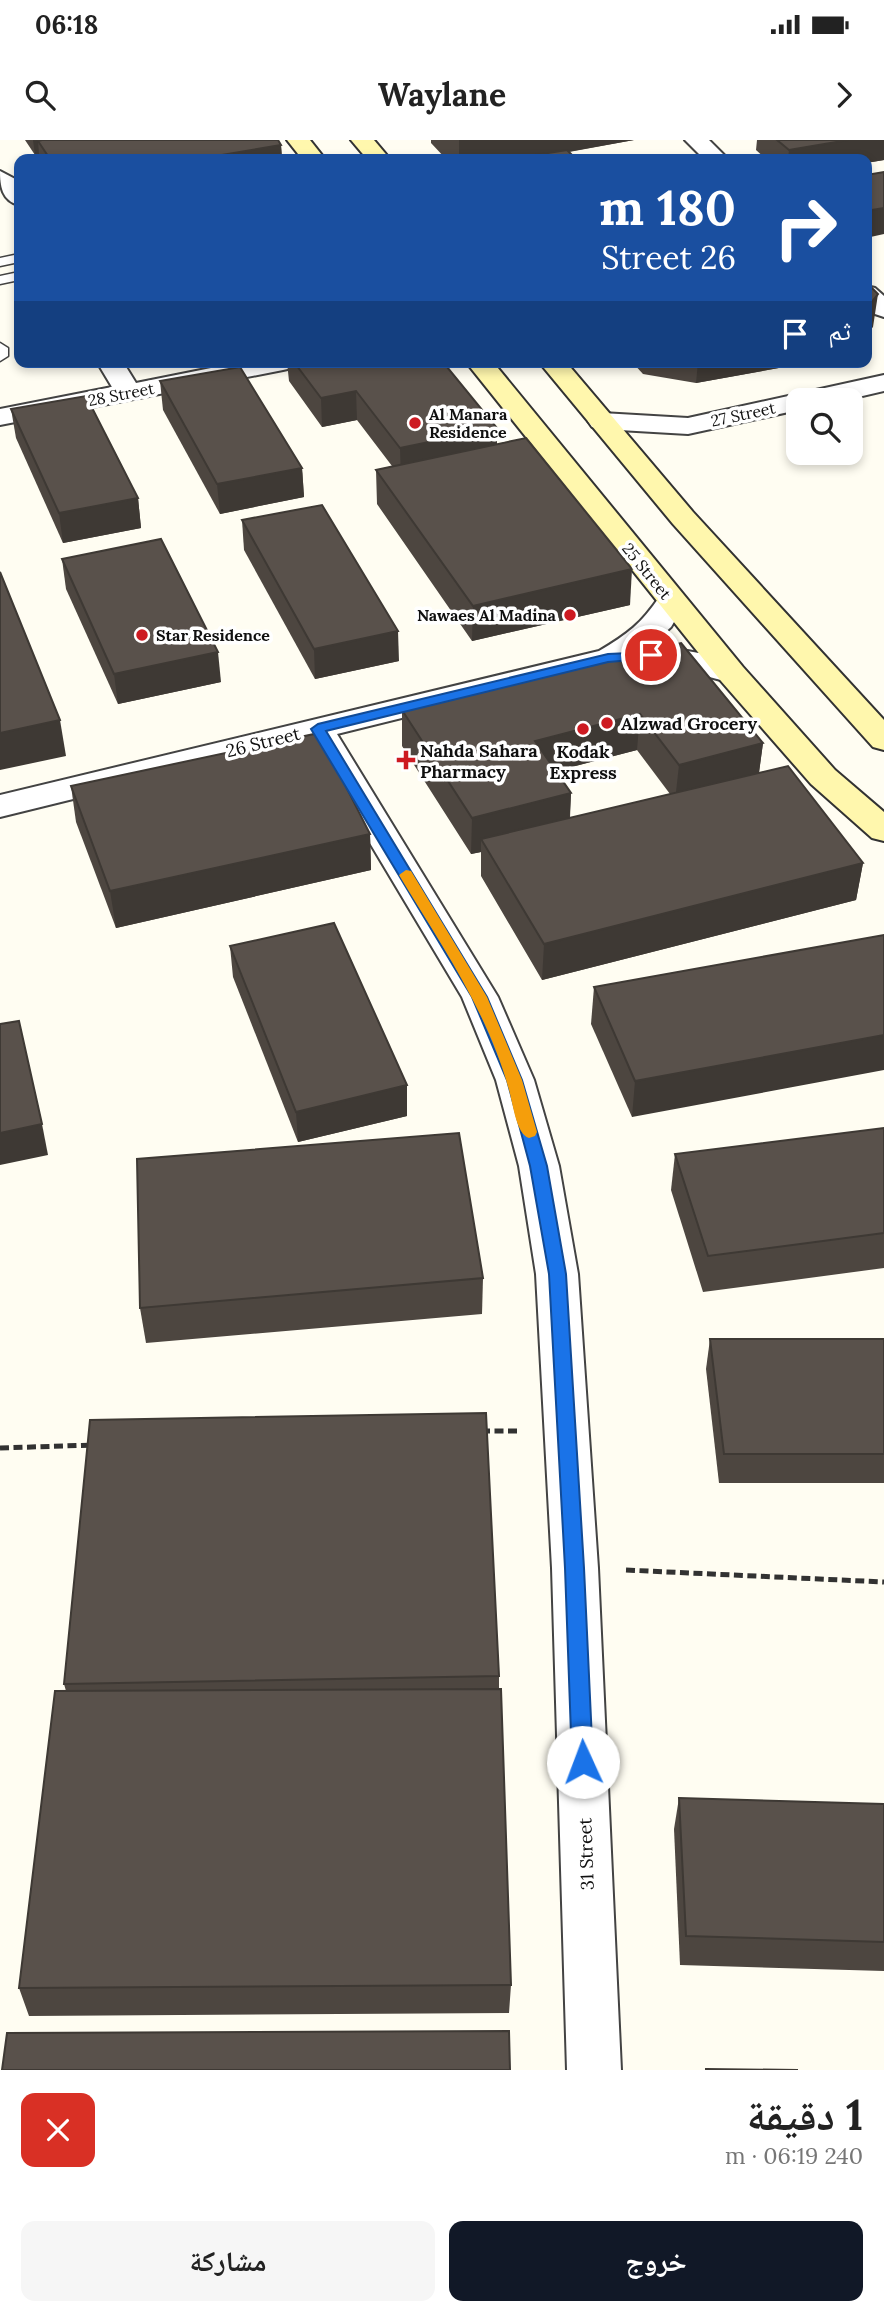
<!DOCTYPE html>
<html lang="ar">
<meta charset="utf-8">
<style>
:root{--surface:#fff;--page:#f6f6f6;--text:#222;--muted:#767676;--accent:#111827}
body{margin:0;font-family:Lora,"Noto Naskh Arabic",serif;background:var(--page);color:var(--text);direction:rtl;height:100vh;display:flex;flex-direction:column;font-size:26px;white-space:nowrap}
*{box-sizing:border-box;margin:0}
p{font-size:23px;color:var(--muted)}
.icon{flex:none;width:38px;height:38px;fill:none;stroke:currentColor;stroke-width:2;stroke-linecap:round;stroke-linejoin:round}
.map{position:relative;height:1930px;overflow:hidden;direction:ltr}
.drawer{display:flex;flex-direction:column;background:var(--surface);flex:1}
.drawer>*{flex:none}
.banner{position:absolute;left:14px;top:14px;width:858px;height:214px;border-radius:14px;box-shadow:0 4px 10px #0003;direction:rtl;background:#1a4fa0;color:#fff;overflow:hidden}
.fabs{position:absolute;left:786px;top:248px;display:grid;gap:14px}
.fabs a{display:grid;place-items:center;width:77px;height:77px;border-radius:14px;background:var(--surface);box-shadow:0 4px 10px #0003;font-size:35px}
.pin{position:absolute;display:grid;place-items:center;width:60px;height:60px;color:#fff;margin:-30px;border:4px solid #fff;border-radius:50%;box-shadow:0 2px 7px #0007}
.me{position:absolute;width:77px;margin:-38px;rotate:358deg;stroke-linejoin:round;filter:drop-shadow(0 0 5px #0008)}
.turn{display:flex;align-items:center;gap:24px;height:147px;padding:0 21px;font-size:32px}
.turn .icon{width:91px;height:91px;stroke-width:2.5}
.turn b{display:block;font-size:49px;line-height:60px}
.then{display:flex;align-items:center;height:66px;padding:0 21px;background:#0003;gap:14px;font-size:26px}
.round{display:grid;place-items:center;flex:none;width:74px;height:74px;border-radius:14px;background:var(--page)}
.headline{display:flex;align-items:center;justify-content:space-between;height:119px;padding:0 21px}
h1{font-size:42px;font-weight:800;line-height:52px}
.primary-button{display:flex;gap:14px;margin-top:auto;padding:14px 21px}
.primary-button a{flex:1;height:80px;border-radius:14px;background:var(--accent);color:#fff;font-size:28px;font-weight:800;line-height:80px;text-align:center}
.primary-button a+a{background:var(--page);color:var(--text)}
.status{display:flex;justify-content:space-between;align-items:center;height:49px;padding:0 35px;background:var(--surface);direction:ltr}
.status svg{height:19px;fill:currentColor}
header{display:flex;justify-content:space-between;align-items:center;height:91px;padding:0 21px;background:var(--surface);font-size:32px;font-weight:800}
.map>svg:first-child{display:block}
</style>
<div class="status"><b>06:18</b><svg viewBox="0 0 49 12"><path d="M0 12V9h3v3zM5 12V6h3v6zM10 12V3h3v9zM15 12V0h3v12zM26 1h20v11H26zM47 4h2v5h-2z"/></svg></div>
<header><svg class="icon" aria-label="forward" viewBox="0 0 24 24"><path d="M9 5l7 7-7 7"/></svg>Waylane<svg class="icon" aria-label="search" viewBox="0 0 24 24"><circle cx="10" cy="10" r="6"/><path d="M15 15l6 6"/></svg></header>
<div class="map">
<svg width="884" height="1930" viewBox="0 0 884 1930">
<rect width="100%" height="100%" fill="#fffdf2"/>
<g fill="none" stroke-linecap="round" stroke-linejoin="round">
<defs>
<g id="lane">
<path d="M19,114V122L0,126V118Z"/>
<path d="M19,132V140L0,144V136Z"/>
<path d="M0,203L8,208V216L0,221Z"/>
</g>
<g id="street">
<path d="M685,0H709L728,19H704Z"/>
<path d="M0,31L19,41V65C2,61 0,46 0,31Z"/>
<path d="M866,146L875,148L884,156V177L875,174L866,167Z"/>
<path d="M97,222H123L136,243L241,222H296L292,228L283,230L0,285V269L112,247Z"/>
<path d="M884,235V251L841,261H798V270L688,294L602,289L592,287L588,281L592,275L602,273L688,278Z"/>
<path d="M671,453L682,456L686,462L671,487L649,507C672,508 735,515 748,534L743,541L732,543L672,527H608L337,594L498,857L534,940L559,1026L578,1134L598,1428L621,1930H567L552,1428L536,1134L519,1026L496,940L462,857L309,601L0,677V655L599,511C628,494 641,484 660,456Z"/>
</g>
<g id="secondary">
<path d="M287,0H310L325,19H302Z"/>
<path d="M351,0H374L390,19H367Z"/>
<path d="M466,222H493L743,527L835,630L884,672V701L872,698L811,644L721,541Z"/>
<path d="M539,222H566L693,372L884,580V610L873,607L673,384Z"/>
</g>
</defs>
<!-- lane casing -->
<use href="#lane" stroke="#434343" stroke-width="3"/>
<!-- street casing -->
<use href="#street" stroke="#434343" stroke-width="4"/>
<!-- secondary casing -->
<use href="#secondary" stroke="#323232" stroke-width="4"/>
<!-- path -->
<g stroke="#323232" stroke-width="5" stroke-dasharray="9 4.5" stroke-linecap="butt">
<path d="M481,1291H518"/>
<path d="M0,1308L94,1305"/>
<path d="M626,1430L884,1442"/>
</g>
<!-- lane -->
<use href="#lane" fill="#fff" fill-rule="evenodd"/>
<!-- street -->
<use href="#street" fill="#fff" fill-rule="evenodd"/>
<!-- secondary -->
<use href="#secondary" fill="#fff7ad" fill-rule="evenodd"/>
</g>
<!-- wall -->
<g fill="#4d4640" fill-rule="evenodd">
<path d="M25,0H278L281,5L282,19H40L39,14L35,15Z"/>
<path d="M431,0H634L569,12L576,19H446L431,3Z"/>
<path d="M757,0H884V20L866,23V19H766L756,10Z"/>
<path d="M287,222H443L497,304L630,465L472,501L377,364L376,330L392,326L357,280L322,287L289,241Z"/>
<path d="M632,222H812L696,243L643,234Z"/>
<path d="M160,241L302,328L304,357L220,374L163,270Z"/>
<path d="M11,269L138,358L141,388L63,403L16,298Z"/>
<path d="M242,380L399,521L315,539L244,410Z"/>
<path d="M62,419L221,542L118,564L66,449Z"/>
<path d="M681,503L763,603L759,633L863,723L856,760L542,840L481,736V712L471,714L402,606V570ZM637,610L670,654L570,678L571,653L556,631Z"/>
<path d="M71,646L370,694L371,730L116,788L76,682Z"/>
<path d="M884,795L632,977L591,884L594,847Z"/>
<path d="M230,806L407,945V976L298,1002L233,837Z"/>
<path d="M884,988V1128L703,1152L671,1050L675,1014Z"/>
<path d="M483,1138L482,1174L146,1203L140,1168Z"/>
<path d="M710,1199H884V1343H719L706,1229Z"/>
<path d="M499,1536V1549L511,1845L509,1873L29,1876L19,1848L66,1551L64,1544Z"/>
<path d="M679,1658L884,1664V1831L680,1825L674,1689Z"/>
</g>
<!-- shaded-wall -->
<g fill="#3e3934">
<path d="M33,0H122L38,1L39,14L35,15Z"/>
<path d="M459,0H634L528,19H459Z"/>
<path d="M848,0H884V20L866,23V19H788L789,10Z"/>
<path d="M281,5L282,19H198Z"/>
<path d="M884,68V94L866,98V71Z"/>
<path d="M878,154L873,187L866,195V169Z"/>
<path d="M698,222H812L696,243Z"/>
<path d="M356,251L357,280L322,287L321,258Z"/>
<path d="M497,288V317L401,338L400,308Z"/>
<path d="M302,328L304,357L220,374L217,344Z"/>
<path d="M138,358L141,388L63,403L59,373Z"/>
<path d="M632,429L630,465L472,501L473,466Z"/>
<path d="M398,491L399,521L315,539L314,509Z"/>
<path d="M218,512L221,542L118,564L114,534Z"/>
<path d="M640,574L637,610L533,637L535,601Z"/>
<path d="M60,580L66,616L0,630V593Z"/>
<path d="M763,603L758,639L675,661L679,625Z"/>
<path d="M571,653L569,689L481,699V712L471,714L472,678Z"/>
<path d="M370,694L371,730L116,788L110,751Z"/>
<path d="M863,723L856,760L542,840L544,804Z"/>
<path d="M884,895V930L632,977L635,941Z"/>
<path d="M407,945V976L298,1002L296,972Z"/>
<path d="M42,984L48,1015L0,1025V993Z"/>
</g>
<!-- building -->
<g fill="#59514b" stroke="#3e3934" stroke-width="2">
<path d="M42,0H278L281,5L198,19H50L38,1Z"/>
<path d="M777,0H848L789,10Z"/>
<path d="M567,10L576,19H510Z"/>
<path d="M884,32V68L866,71V35Z"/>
<path d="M866,142L878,154L866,169Z"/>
<path d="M294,222H443L497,288L400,308L356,251L321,258Z"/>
<path d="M240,227L302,328L217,344L160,241Z"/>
<path d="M86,256L138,358L59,373L11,269Z"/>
<path d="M526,298L632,429L473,466L376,330Z"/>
<path d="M322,365L398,491L314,509L242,380Z"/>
<path d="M161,399L218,512L114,534L62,419Z"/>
<path d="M0,432L60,580L0,593Z"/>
<path d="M681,503L763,603L679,625L640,574L535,601L571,653L472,678L402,570Z"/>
<path d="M319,593L370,694L110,751L71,646Z"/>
<path d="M788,626L863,723L544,804L481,699Z"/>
<path d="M334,783L407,945L296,972L230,806Z"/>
<path d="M884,795V895L635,941L594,847Z"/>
<path d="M19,881L42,984L0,993V884Z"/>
<path d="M884,988V1093L708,1116L675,1014Z"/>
<path d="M459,993L483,1138L140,1168L137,1019Z"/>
<path d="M710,1199H884V1314H724Z"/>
<path d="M486,1273L499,1536L64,1544L90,1280Z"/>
<path d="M501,1549L511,1845L19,1848L55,1551Z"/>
<path d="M679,1658L884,1664V1802L686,1796Z"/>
<path d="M509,1891L510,1930H2L7,1893Z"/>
<path d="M706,1929L798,1930H706Z"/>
</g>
<!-- route -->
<path fill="#1a73e8" stroke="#114b97" stroke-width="2" d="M651,512L656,513V518L608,522L326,591L487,857L522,940L547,1026L566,1134L584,1428L593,1622L590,1629L583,1632L575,1629L572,1622L565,1428L549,1134L530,1026L507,940L472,857L311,589L318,584L608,514Z"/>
<!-- slow -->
<path fill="#f59e0b" d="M406,730L411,731L487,857L522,940L537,992L535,996L529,998C516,994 513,963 509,950C488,872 440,803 399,735Z"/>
<!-- markers -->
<g fill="#cd1a21" stroke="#fff" stroke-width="2.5">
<circle cx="415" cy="283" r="7"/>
<circle cx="570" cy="475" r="7"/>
<circle cx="142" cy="495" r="7"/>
<circle cx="607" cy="583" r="7"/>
<circle cx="583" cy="589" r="7"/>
<path d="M402.5 609.5h7v7h7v7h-7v7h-7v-7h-7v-7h7z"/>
</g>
<g text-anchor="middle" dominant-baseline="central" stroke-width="7" stroke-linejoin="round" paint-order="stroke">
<!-- far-street labels -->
<g font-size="16" fill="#101010" stroke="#fff">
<text transform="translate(121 254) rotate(-11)">28 Street</text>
<text transform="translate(743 274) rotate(-12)">27 Street</text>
<text transform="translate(647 431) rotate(51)">25 Street</text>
</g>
<!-- far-poi labels -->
<g font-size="16" font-weight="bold" fill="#101010" stroke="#fff" text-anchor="start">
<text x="429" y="274">Al Manara<tspan x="429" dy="18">Residence</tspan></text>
<text x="556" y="475" text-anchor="end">Nawaes Al Madina</text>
<text x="156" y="495">Star Residence</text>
</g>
<!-- poi labels -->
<g font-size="18" font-weight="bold" fill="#101010" stroke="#fff" text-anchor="start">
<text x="621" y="583">Alzwad Grocery</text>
<text x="420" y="610">Nahda Sahara<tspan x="420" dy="21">Pharmacy</tspan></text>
<text x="583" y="611" text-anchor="middle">Kodak<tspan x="583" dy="21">Express</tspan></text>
</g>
<!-- street labels -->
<g font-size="18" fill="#101010" stroke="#fff">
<text transform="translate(263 602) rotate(-14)">26 Street</text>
<text transform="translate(586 1714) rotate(-92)">31 Street</text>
</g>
</g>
</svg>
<div class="fabs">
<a><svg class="icon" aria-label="search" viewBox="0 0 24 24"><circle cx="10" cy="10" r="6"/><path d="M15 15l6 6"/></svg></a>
</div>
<div class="pin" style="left:651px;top:515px;background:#d93025"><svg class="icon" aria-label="arrive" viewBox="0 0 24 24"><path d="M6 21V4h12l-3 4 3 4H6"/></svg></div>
<svg class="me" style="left:583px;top:1622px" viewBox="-20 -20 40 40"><circle r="19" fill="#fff"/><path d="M0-13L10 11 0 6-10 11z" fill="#1a73e8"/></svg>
<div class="banner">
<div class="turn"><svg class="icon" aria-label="right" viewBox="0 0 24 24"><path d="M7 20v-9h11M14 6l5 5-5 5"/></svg><div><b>180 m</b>26 Street</div></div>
<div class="then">ثم<svg class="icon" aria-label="arrive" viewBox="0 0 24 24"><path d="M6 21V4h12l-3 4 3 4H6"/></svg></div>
</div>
</div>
<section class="drawer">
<div class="headline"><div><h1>1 دقيقة</h1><p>240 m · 06:19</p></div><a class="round" style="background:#d93025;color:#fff"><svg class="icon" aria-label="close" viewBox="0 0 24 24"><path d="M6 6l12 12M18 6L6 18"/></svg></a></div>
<div class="primary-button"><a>خروج</a><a>مشاركة</a></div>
</section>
